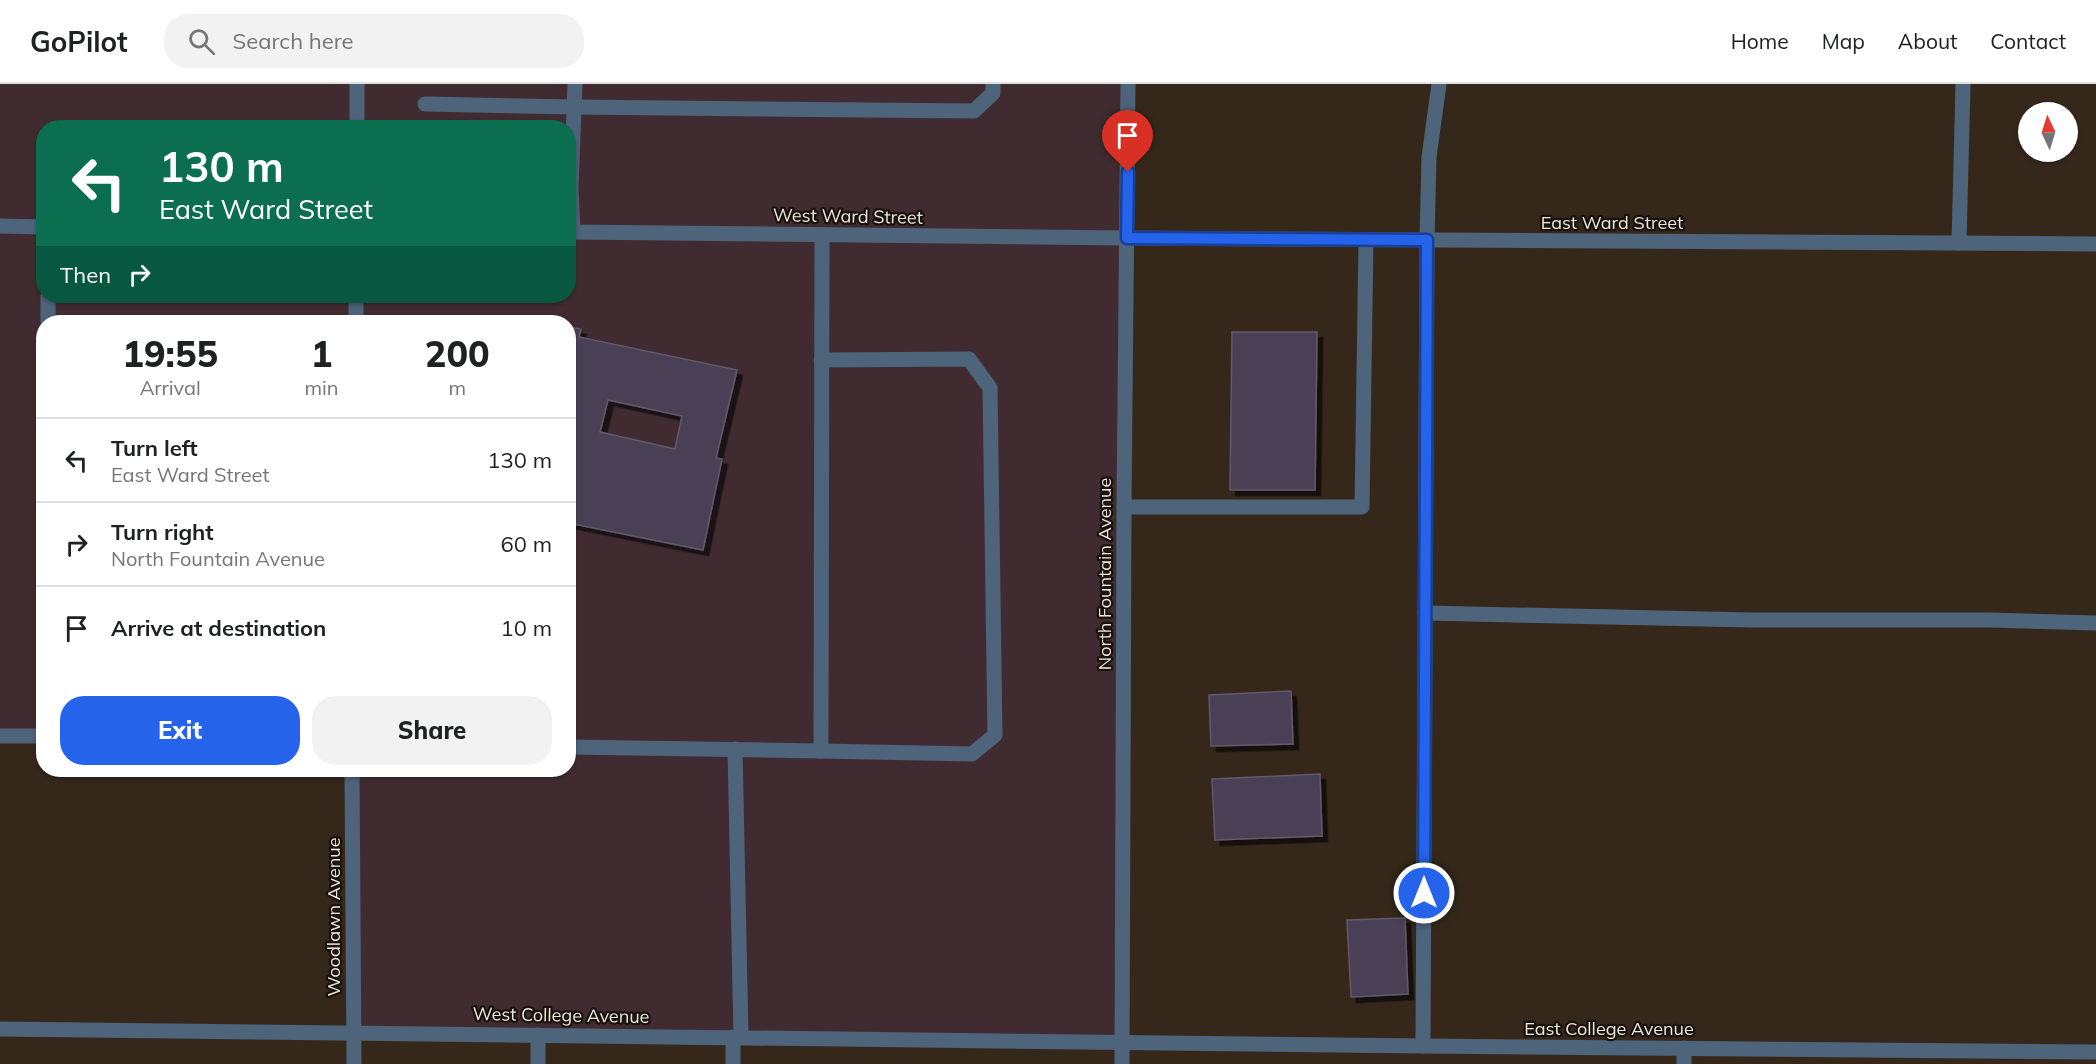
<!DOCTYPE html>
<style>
:root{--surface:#fff;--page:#f2f2f2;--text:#202124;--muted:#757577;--line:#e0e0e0;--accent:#2563eb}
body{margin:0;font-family:Mulish,sans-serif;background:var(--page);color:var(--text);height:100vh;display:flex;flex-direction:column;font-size:22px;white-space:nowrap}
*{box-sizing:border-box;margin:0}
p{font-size:20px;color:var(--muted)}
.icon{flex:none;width:33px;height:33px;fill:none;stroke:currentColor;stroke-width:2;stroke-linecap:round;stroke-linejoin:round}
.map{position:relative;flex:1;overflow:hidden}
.drawer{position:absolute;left:36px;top:231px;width:540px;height:462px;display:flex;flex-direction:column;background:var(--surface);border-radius:24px;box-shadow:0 2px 4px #0004}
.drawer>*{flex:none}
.top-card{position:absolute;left:36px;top:36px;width:540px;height:183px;border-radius:24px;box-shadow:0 2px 4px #0004;background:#0b6e4f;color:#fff;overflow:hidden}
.needle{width:39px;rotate:356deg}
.tools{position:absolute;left:2018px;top:18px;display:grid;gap:12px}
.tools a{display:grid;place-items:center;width:60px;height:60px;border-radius:50%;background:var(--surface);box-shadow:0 2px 4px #0004;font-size:30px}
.pin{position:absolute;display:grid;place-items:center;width:51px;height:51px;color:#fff;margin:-62px -26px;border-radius:50% 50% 50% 0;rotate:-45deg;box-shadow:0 0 6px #0007}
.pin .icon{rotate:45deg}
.me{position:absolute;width:66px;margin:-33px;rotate:0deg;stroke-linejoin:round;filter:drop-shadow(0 0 4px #0008)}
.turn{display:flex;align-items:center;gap:21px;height:126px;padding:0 24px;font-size:27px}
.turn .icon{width:78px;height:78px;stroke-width:2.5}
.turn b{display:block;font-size:42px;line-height:51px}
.then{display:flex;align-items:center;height:57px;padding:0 24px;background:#0003;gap:12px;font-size:22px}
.eta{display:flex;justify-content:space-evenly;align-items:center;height:102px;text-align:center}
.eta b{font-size:36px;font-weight:800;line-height:42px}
.button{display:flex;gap:12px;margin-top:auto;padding:12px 24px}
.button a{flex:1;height:69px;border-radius:24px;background:var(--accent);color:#fff;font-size:24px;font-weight:800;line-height:69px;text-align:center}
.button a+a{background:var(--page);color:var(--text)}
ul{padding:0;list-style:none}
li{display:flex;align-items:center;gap:18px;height:84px;padding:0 24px;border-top:2px solid var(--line)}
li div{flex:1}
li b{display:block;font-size:22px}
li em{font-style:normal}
header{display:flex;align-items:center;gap:36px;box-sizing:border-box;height:84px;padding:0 30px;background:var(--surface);border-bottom:2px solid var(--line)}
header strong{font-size:28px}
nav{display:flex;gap:33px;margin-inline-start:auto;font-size:21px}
.search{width:420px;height:54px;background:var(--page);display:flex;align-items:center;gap:15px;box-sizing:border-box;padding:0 21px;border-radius:24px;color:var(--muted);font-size:22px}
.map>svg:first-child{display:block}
</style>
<header>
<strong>GoPilot</strong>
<div class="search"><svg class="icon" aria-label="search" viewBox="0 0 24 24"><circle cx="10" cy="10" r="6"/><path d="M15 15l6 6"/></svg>Search here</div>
<nav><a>Home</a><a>Map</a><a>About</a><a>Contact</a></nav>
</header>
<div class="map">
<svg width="2096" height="980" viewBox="0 0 2096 980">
<defs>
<filter id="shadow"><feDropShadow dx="5.5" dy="5.5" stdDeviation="0" flood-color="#0009"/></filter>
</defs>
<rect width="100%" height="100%" fill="#35281b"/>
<!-- education -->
<path fill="#402c30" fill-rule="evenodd" d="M0,0H1127L1122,959L353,948L352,686H568V238H44L43,652H0ZM44,44H568V212H44Z"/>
<!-- building -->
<g fill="#483f56" stroke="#615a6c" stroke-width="1.5" fill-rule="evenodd" filter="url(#shadow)">
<path d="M568,243L581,245L579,253L737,286L716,374L722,375L703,466L568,439ZM608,316L682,332L675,365L600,348Z"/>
<path d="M1232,248H1317L1315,406H1230Z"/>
<path d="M1291,607L1293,660L1211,662L1209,611Z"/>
<path d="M1320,690L1322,752L1215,756L1212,695Z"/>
<path d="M1405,834L1408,910L1351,913L1347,836Z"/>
</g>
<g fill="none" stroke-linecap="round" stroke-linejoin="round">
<!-- service -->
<g stroke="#4e647b" stroke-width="15">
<path d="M425,20L574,23L974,27L993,9V0"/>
<path d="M573,148L571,104L575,0"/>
<path d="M48,212V238"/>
<path d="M821,276L969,275L990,304L995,651L972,670L821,667L822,151"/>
<path d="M1124,423H1362L1366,156"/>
<path d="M1425,529L1751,536H1990L2096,539"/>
<path d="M568,663L821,667"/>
<path d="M735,665L741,953"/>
<path d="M538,951V980"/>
<path d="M1423,962L1427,156L1429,73L1439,0"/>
<path d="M733,980V953"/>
<path d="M1684,980V964"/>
</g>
<!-- pedestrian -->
<path stroke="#4e647b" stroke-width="15" d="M357,44V0"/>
<!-- minor -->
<g stroke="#4e647b" stroke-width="15">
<path d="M0,142L44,143"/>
<path d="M568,148L1127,154L2096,160"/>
<path d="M1959,159L1963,0"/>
<path d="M356,238V212"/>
<path d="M0,652H44"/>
<path d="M352,686L354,980"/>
<path d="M0,945L1423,962L2096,968"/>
</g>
<!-- tertiary -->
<path stroke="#4e647b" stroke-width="15" d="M1122,980L1124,423L1128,0"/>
</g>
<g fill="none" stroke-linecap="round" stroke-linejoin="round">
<defs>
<path id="route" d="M1128,88L1127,154L1427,156L1424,809"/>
</defs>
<!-- route casing -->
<use href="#route" stroke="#184099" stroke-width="15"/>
<!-- route -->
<use href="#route" stroke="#2563eb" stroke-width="10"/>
</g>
<g text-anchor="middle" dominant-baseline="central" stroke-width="4.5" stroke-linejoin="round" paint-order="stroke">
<!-- street labels -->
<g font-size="18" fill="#eee6dd" stroke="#18120d">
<text transform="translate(848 132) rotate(1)">West Ward Street</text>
<text x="1612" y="138">East Ward Street</text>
<text transform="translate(1104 490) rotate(-90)">North Fountain Avenue</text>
<text transform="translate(333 833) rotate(-90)">Woodlawn Avenue</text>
<text transform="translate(561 931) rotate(1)">West College Avenue</text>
<text x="1609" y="944">East College Avenue</text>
</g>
</g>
</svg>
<div class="tools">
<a><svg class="needle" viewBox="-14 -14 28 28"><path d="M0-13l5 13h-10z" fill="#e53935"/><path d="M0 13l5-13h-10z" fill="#757577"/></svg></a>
</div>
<div class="pin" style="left:1128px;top:88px;background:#d93025"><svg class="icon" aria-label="arrive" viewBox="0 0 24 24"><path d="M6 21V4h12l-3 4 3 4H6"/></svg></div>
<svg class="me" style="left:1424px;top:809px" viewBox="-20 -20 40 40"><circle r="17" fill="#2563eb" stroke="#fff" stroke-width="3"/><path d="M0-11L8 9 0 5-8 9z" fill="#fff"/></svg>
<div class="top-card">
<div class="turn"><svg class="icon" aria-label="left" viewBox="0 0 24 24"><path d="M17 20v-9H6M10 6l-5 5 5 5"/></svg><div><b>130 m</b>East Ward Street</div></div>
<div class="then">Then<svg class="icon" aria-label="right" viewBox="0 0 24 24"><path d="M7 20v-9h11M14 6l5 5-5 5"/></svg></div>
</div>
<section class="drawer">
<div class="eta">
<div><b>19:55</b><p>Arrival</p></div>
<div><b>1</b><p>min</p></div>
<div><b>200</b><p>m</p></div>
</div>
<ul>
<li><svg class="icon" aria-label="left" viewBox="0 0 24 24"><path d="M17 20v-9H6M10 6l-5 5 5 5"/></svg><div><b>Turn left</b><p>East Ward Street</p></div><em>130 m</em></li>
<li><svg class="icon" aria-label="right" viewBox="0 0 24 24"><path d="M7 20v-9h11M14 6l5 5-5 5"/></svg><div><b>Turn right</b><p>North Fountain Avenue</p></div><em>60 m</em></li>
<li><svg class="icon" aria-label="arrive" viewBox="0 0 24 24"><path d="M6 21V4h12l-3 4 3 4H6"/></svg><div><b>Arrive at destination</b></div><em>10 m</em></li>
</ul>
<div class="button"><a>Exit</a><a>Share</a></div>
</section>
</div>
